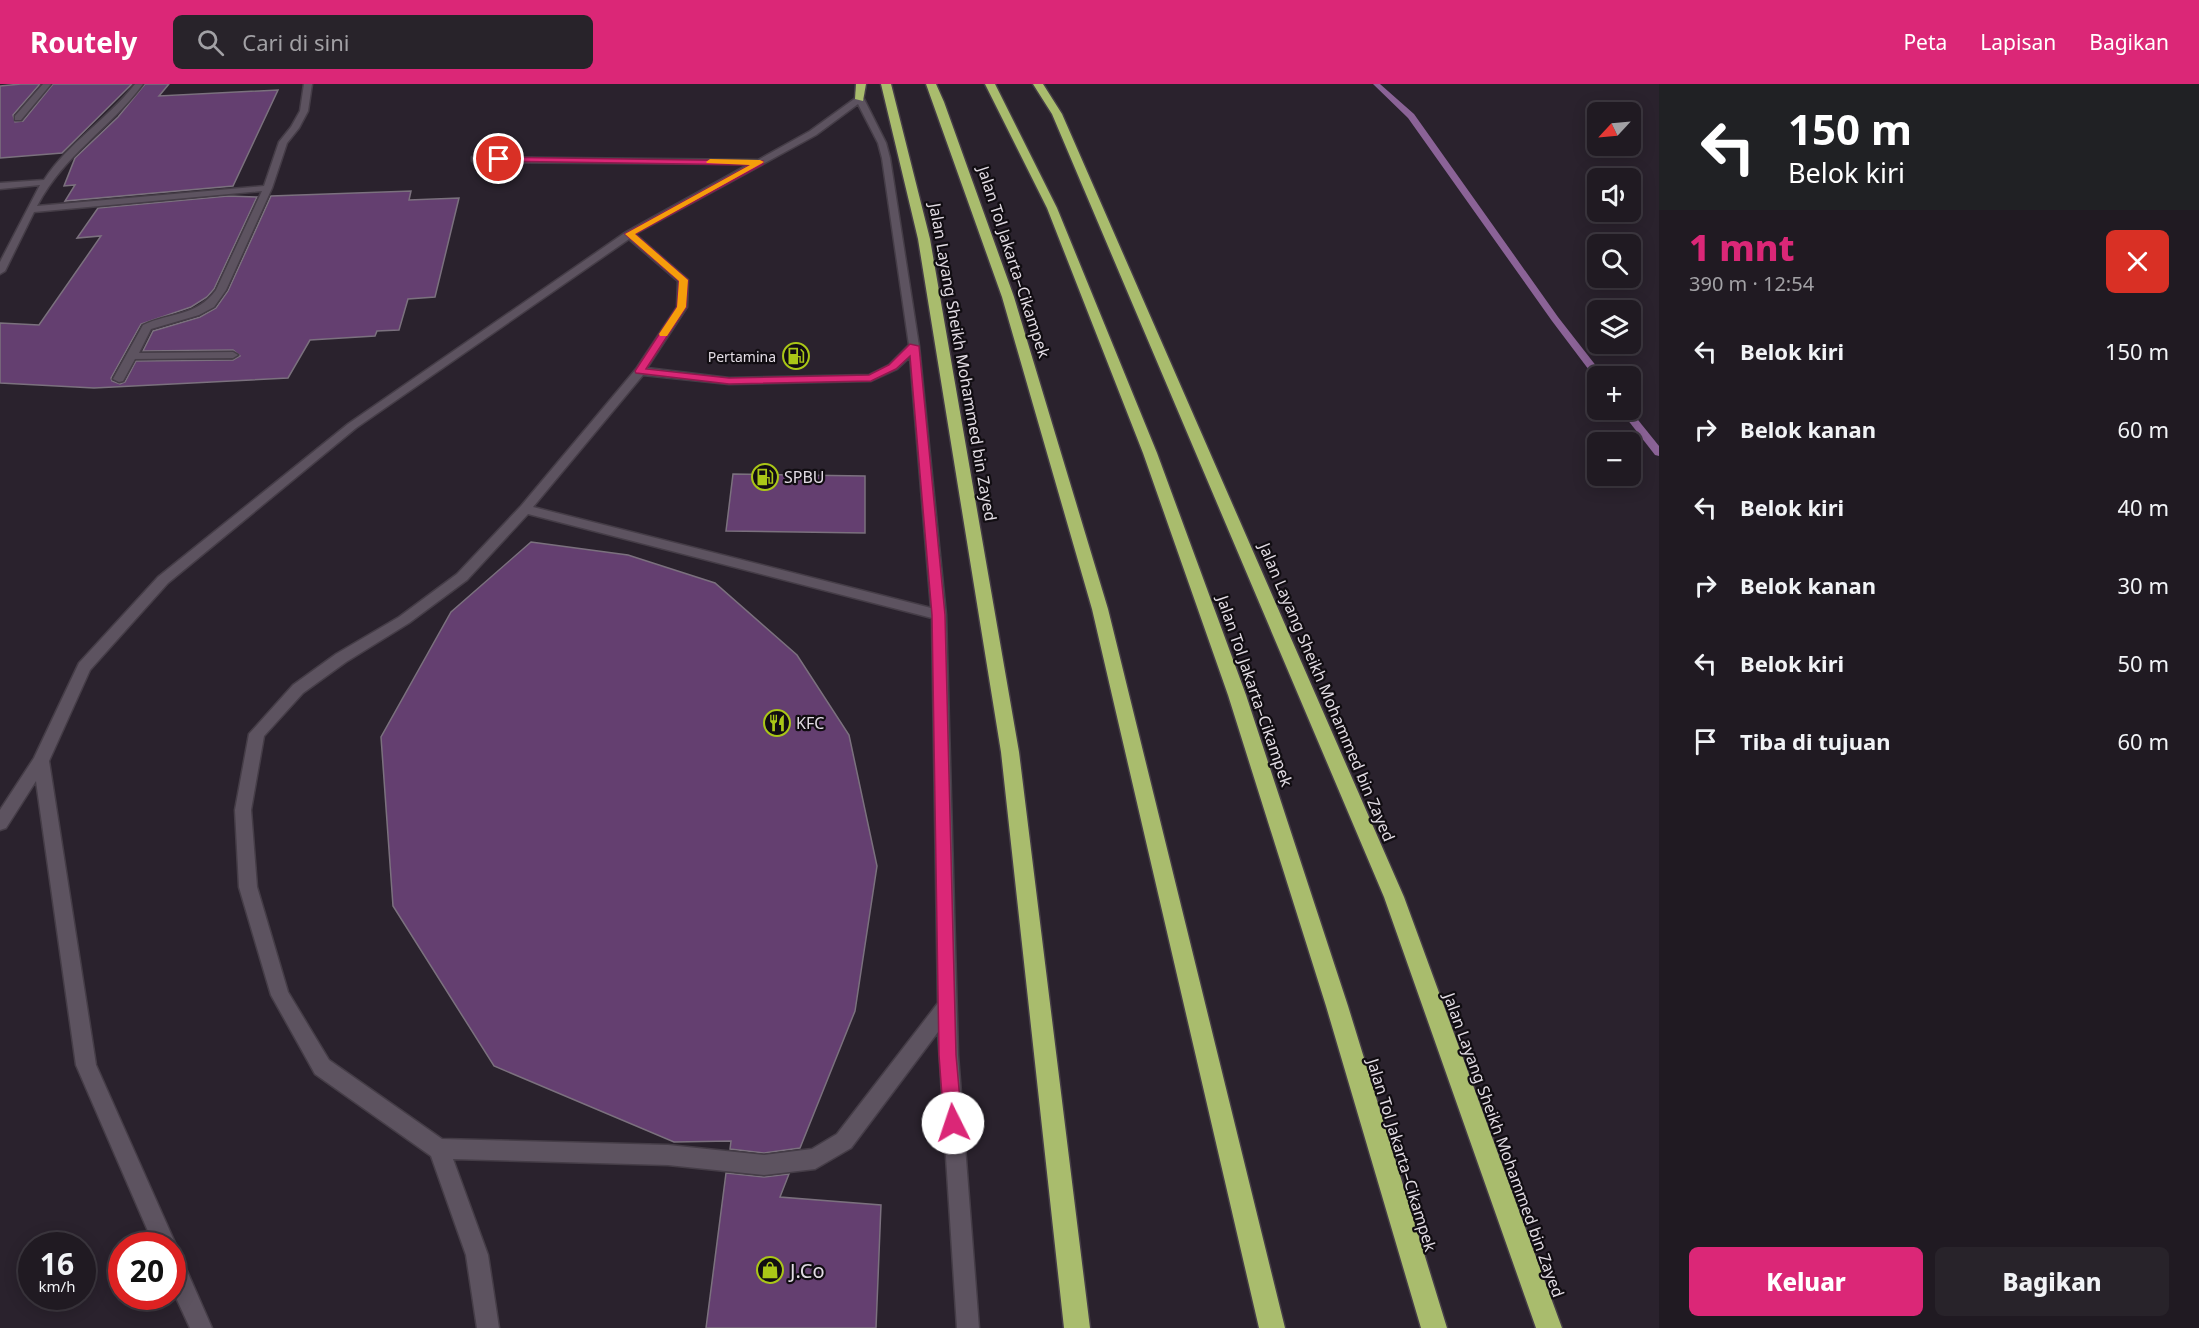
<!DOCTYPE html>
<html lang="id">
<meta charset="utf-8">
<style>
:root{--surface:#201a22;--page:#28232a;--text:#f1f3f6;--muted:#a2a1a5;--line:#3d3840;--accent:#db2777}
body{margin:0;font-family:"Noto Sans",sans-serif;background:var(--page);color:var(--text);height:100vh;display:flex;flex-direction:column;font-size:22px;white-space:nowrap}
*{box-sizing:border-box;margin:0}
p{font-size:20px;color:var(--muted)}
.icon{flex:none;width:33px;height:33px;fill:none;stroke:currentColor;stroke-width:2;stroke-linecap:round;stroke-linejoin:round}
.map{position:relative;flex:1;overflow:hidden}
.details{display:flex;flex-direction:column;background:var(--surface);width:540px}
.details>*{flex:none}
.guide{background:#202124;color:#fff;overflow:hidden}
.needle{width:39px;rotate:244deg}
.controls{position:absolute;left:1587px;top:18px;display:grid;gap:12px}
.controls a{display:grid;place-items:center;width:54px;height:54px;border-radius:9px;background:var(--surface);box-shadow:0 3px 15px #0003,0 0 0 2px var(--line);font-size:30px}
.speed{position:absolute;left:18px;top:1148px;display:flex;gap:12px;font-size:30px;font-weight:700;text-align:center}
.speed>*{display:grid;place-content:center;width:78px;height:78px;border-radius:50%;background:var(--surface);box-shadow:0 3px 15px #0003,0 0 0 2px var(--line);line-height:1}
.speed small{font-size:15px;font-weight:400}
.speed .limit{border:9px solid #d22;background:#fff;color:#111}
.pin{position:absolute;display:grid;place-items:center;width:51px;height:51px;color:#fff;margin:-26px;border:3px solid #fff;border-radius:50%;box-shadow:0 2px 6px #0007}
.me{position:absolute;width:66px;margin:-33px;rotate:356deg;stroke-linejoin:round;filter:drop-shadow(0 0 4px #0008)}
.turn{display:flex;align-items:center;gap:21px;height:126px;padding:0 30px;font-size:27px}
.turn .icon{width:78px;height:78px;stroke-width:2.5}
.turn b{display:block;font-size:42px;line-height:51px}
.round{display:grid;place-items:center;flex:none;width:63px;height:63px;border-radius:9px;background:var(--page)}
.head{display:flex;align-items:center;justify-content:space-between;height:102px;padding:0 30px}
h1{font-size:36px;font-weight:800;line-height:45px;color:var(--accent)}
.primary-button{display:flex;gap:12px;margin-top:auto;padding:12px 30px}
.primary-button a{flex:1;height:69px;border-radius:9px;background:var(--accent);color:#fff;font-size:24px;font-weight:800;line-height:69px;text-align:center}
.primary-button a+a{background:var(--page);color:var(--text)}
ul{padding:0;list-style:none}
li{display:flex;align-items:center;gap:18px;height:78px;padding:0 30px}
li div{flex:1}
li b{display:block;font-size:22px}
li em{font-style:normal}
header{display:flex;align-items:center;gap:36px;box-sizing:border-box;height:84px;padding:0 30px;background:var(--accent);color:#fff}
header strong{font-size:28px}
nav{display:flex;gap:33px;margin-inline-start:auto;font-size:21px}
.search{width:420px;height:54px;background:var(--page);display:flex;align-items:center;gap:15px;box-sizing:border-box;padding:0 21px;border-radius:9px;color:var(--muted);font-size:22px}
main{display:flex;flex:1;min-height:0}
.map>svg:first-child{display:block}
</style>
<header>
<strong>Routely</strong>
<div class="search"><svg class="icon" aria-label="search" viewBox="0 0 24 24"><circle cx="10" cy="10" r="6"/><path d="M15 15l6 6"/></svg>Cari di sini</div>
<nav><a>Peta</a><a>Lapisan</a><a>Bagikan</a></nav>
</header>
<main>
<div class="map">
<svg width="1659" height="1244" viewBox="0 0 1659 1244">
<rect width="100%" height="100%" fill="#2a222d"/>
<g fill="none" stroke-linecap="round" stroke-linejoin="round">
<!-- stream -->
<g fill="#8b6397" fill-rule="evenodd">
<path d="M1373,0H1380L1414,30L1558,233L1604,292L1595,294L1552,237L1408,34Z"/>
<path d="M1620,326H1630L1659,362V372L1655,371Z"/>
</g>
</g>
<!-- building -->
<g fill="#643f70" stroke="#7b717e" stroke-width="1.5">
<path d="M21,0H40L13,31L15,38L23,37L53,0H132L62,69L0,74V2Z"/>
<path d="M145,0H169L159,12L278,6L233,102L65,117L75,101L64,102L75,74L118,33Z"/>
<path d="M411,107L409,116L459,114L435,213L408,215L399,246L377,247L375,252L310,256L288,294L94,304L0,299V239L39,241L101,152L77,154L98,124L228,112L257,113L214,205L207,213L191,223L141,240L111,294L112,297L120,300L125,298L136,277L233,276L240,272L233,266L143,267L153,247L200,233L216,224L228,207L271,112Z"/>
<path d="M733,390L865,392V449L726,447Z"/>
<path d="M531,458L628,471L715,499L797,571L849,651L877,782L855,927L800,1064L764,1069L730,1065L731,1057L674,1058L494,982L393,822L381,653L451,528Z"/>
<path d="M726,1089L764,1093L789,1090L780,1113L881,1121L876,1244H706Z"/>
</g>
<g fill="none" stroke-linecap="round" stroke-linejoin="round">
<defs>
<path id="lane" d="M857,13L864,15L886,59L890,74L919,262L946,531L958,971L979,1244H957L938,948L851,1064L815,1085L764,1091L668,1081L453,1075L488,1171L499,1244H477L466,1171L431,1072L315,990L271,911L239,803L235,726L249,650L293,601L336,570L399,533L457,490L521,422L636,285L677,223L678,197L629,155L356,344L168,499L90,586L49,677L96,981L176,1161L173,1168L180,1171L212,1244H190L172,1205V1161H154L76,981L36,697L6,744L0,746V726L34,674L79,579L158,493L348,340L626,148L749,80L475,78L472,77V73L758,76L810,47ZM858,20L878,59L882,74L909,261L889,281L869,291L729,294L647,284L687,223L688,196L635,150L816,51ZM910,273L931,524L533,423L643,291L729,300L871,297L897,285ZM528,430L932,534L938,919L837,1050L812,1065L764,1071L668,1061L442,1055L329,976L288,908L257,803L251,726L264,652L303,609L346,578L409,539L467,496Z"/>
<g id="street">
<path d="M43,0H51L21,36H15V32Z"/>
<path d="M135,0H143C109,46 65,69 37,122L264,102L279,58L291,43L300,27L304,0H312L308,27L299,44L287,59L272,104L226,206L214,223L199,231L151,245L139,269L233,268L238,271L233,274L135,275L123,297L119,298L113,295L143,241C171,228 196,233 216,206L262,107L34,128L5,187L0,190V178L40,101L0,105V99L44,96C68,59 108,35 135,0Z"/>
</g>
<g id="highway">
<path d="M856,0H866L863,17L855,15Z"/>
<path d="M881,0H891L930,155L1019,668L1090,1244H1064L1001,668L918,155Z"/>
<path d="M926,0H936L944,18L1014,213L1108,525L1285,1244H1259L1092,525L1002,213Z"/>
<path d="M985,0H995L1057,124L1157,369L1246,611L1348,922L1447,1244H1421L1326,922L1228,611L1143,369L1047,124Z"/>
<path d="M1033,0H1043L1062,30L1404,813L1562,1244H1536L1384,813L1052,30Z"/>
</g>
</defs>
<!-- lane casing -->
<use href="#lane" stroke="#453d47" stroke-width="3"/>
<!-- street casing -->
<use href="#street" stroke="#453d47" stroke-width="3"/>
<!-- highway casing -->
<use href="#highway" stroke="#453d47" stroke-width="3"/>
<!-- lane -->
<use href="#lane" fill="#5d5360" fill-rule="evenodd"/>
<!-- street -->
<use href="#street" fill="#5d5360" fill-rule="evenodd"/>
<!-- highway -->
<use href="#highway" fill="#a9bc6d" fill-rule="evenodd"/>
</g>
<!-- route -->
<path fill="#db2777" stroke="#8e194d" stroke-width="1.5" d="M496,73L763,77V80L635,150L688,196L686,223L646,285L729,294L869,291L889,281L910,260L919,262L945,531L956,971L962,1039L959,1046L953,1048L946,1046L944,1039L939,971L932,531L910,272L896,285L871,297L729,300L636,289L635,287L677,223L679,197L625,150L750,81L499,77H496Z"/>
<!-- slow -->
<path fill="#f59e0b" d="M710,75L760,76L764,78L635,150L688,196L686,223L667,252H660L659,250L677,223L679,197L625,150L750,81L707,79L706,78Z"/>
<!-- icons -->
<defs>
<symbol id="fuel-ring" viewBox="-11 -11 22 22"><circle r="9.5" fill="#110d12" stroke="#aac717" stroke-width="1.5"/><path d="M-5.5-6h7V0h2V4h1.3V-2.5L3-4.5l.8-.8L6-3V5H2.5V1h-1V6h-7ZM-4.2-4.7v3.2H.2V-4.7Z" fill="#aac717"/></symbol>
<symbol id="restaurant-ring" viewBox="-11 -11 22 22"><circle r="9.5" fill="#110d12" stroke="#aac717" stroke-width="1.5"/><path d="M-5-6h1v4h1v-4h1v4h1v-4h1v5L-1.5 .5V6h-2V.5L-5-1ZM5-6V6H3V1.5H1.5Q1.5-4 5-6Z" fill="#aac717"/></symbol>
<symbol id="shop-ring" viewBox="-11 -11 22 22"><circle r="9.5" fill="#110d12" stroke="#aac717" stroke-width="1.5"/><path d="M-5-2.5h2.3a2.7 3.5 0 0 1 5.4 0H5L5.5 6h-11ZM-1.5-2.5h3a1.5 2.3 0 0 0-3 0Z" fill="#aac717"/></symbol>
</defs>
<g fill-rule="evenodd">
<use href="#fuel-ring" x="781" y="257" width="30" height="30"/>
<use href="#fuel-ring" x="750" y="378" width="30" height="30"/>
<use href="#restaurant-ring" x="762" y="624" width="30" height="30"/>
<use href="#shop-ring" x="755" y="1171" width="30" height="30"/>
</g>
<g text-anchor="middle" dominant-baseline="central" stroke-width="4.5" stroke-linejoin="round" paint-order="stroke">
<!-- far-poi labels -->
<g font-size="14" fill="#e2dce4" stroke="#110d12" text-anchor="end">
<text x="776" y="272">Pertamina</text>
</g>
<!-- street labels -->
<g font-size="16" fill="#e2dce4" stroke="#110d12">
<text transform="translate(1014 178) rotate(72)">Jalan Tol Jakarta–Cikampek</text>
<text transform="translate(963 278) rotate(80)">Jalan Layang Sheikh Mohammed bin Zayed</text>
<text transform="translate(1255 607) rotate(71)">Jalan Tol Jakarta–Cikampek</text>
<text transform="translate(1327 608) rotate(67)">Jalan Layang Sheikh Mohammed bin Zayed</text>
<text transform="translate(1504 1061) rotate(70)">Jalan Layang Sheikh Mohammed bin Zayed</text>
<text transform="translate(1402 1071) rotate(73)">Jalan Tol Jakarta–Cikampek</text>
</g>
<!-- poi labels -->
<g font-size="16" fill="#e2dce4" stroke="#110d12" text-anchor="start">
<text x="784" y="393">SPBU</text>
<text x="796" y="639">KFC</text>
</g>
<!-- near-poi labels -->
<g font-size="20" fill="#e2dce4" stroke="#110d12" text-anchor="start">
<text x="790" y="1186">J.Co</text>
</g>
</g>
</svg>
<div class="controls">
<a><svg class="needle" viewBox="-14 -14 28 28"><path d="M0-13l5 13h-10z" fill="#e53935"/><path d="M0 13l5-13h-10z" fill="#a2a1a5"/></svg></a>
<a><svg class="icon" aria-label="sound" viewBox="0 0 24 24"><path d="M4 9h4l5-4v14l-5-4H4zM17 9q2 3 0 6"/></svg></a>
<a><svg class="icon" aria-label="search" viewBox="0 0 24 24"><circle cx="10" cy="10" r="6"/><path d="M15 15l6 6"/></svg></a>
<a><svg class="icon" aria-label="layers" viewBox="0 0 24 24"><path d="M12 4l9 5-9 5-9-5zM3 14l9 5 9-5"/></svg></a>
<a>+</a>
<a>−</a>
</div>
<div class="speed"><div>16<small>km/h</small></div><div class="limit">20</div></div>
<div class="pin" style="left:499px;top:75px;background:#d93025"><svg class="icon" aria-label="arrive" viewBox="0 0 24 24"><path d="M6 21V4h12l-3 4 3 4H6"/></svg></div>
<svg class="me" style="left:953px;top:1039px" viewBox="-20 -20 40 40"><circle r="19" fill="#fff"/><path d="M0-13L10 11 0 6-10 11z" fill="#db2777"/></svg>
</div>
<section class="details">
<div class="guide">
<div class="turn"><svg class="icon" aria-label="left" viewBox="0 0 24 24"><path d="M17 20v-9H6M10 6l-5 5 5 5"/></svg><div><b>150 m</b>Belok kiri</div></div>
</div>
<div class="head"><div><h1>1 mnt</h1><p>390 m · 12:54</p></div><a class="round" style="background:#d93025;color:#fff"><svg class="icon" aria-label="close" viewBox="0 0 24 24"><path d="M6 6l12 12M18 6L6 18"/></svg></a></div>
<ul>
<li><svg class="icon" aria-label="left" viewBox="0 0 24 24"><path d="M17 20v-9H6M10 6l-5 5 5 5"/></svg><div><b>Belok kiri</b></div><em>150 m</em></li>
<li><svg class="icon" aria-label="right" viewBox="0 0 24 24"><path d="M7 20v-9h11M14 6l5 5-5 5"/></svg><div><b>Belok kanan</b></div><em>60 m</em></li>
<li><svg class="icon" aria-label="left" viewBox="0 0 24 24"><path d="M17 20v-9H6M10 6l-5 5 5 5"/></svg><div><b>Belok kiri</b></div><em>40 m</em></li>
<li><svg class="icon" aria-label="right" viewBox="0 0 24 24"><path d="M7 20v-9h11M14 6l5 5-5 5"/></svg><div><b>Belok kanan</b></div><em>30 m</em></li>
<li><svg class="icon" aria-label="left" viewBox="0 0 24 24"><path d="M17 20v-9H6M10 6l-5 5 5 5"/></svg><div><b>Belok kiri</b></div><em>50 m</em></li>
<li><svg class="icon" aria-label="arrive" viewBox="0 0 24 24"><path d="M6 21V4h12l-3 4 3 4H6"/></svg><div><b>Tiba di tujuan</b></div><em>60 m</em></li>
</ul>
<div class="primary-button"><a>Keluar</a><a>Bagikan</a></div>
</section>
</main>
